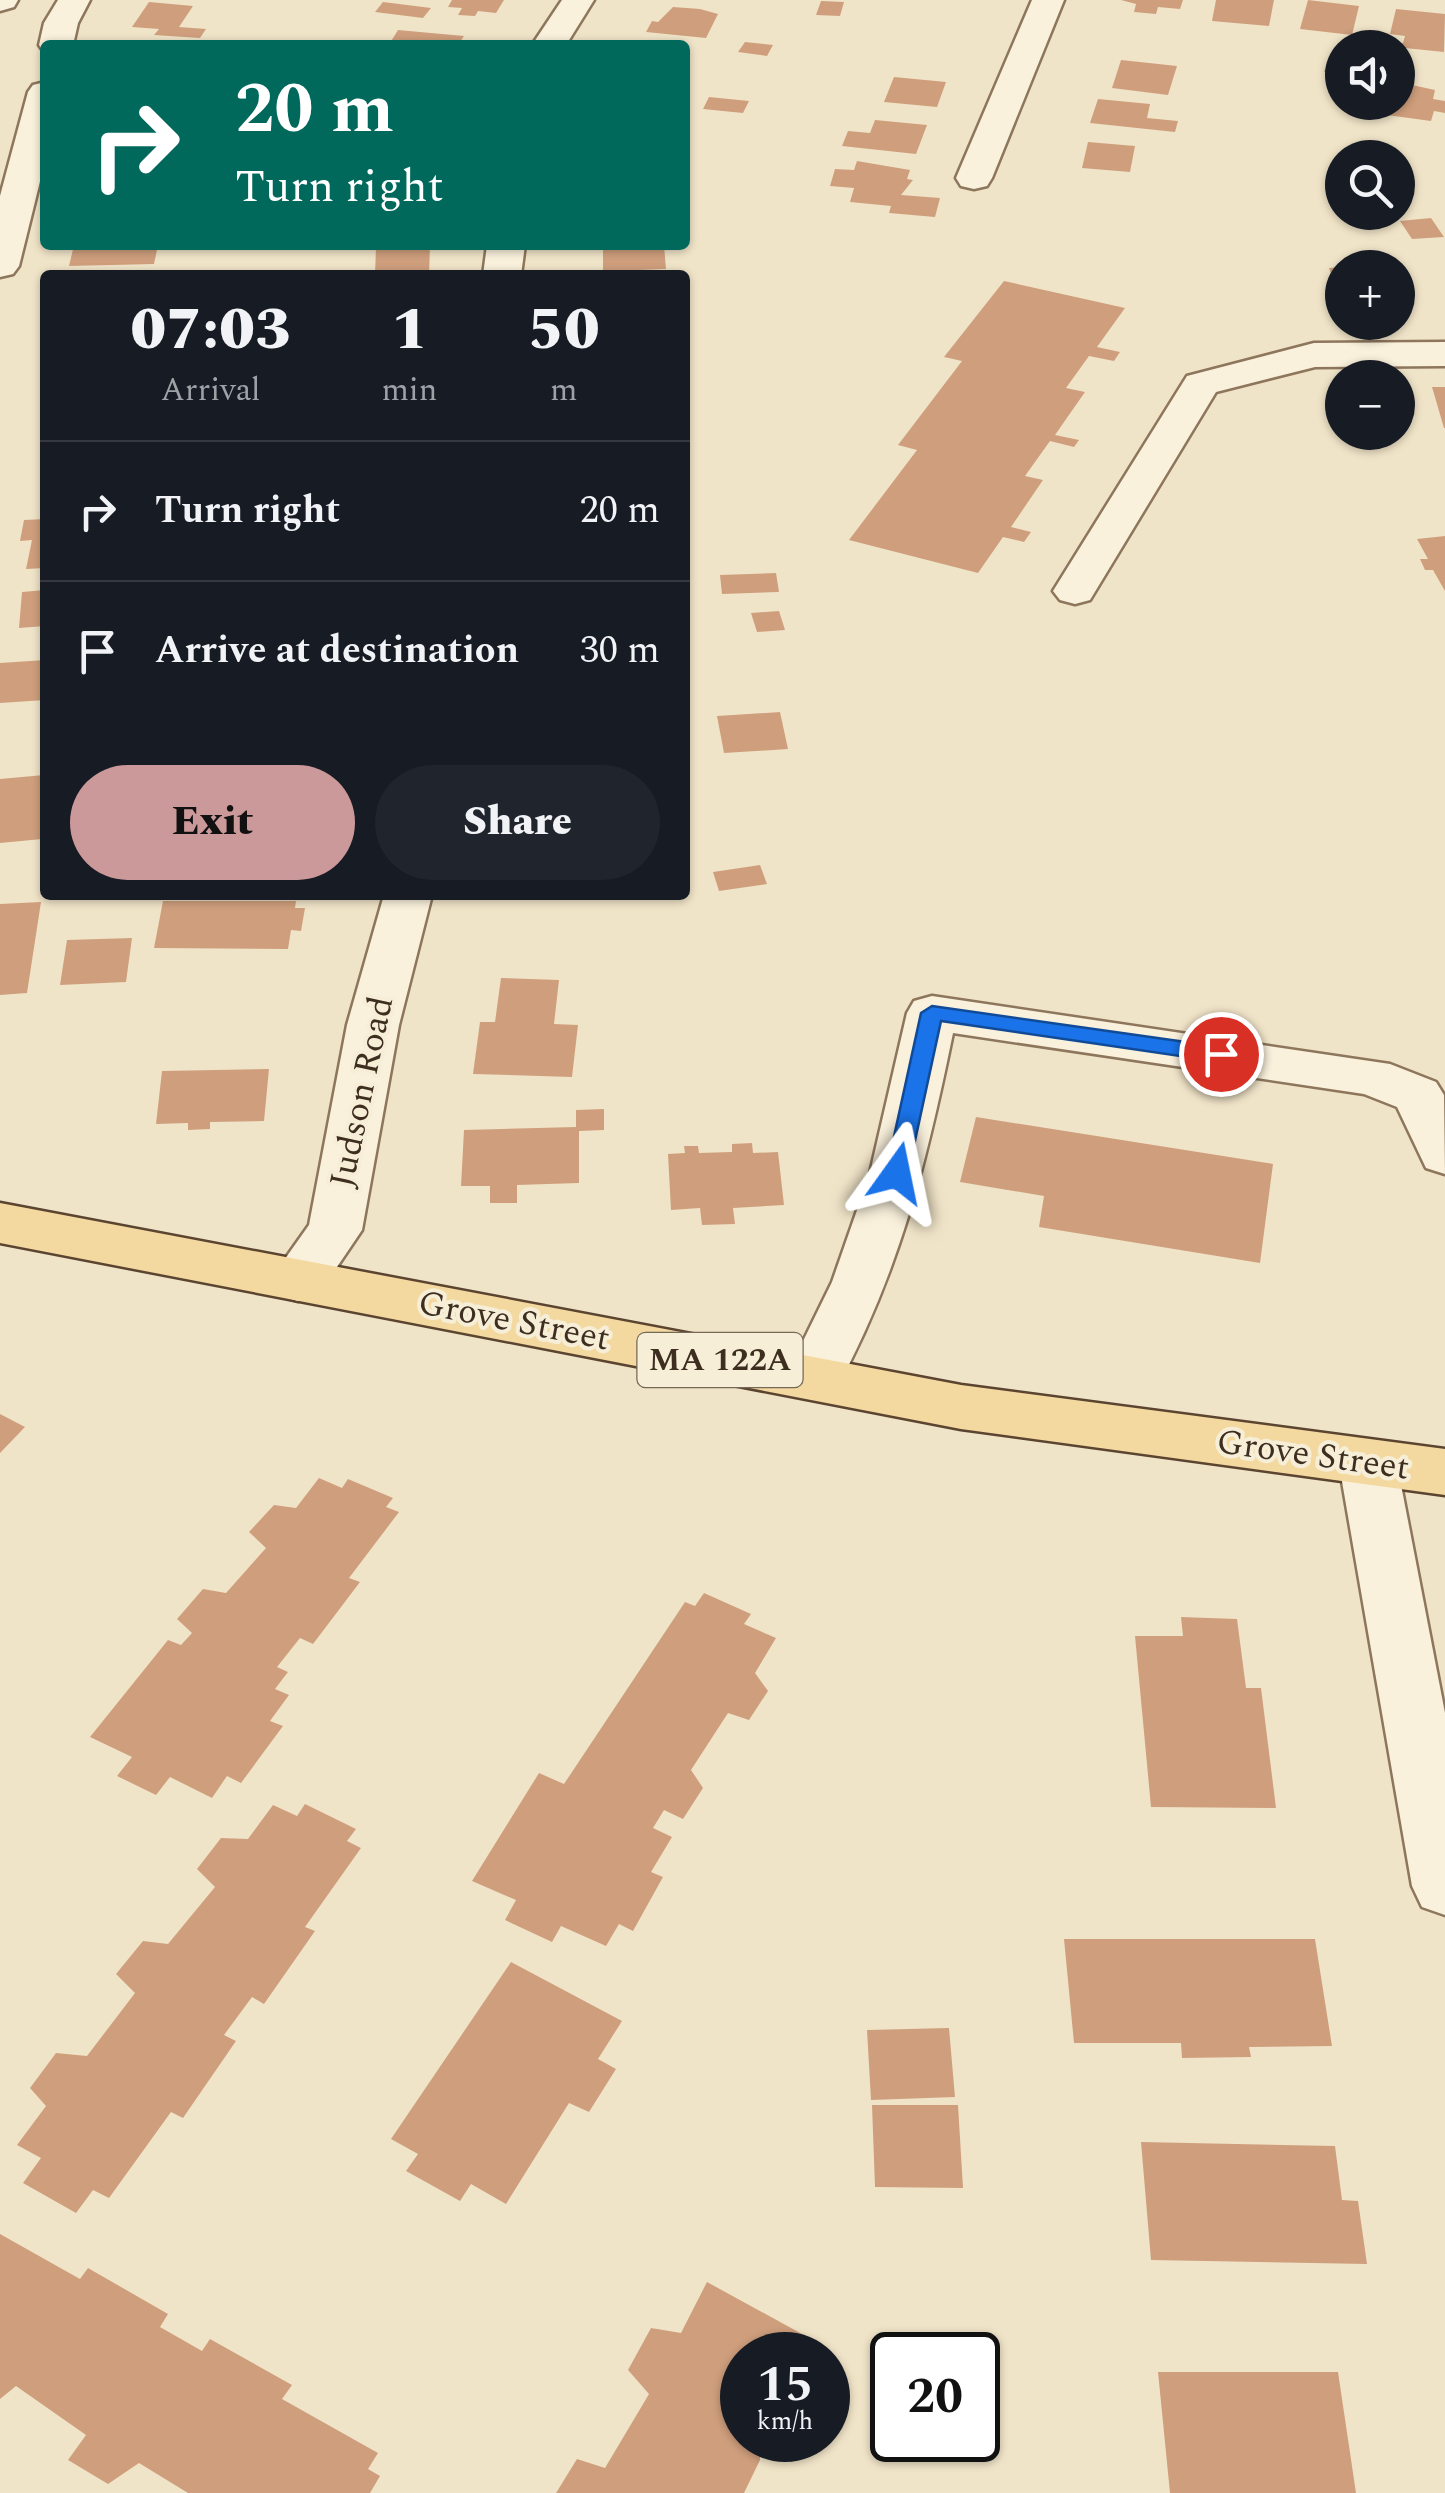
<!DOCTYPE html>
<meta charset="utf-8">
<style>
:root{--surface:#171b24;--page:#20242c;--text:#f1f3f6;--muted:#9ea1a6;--line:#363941;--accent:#cc999b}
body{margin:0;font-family:Spectral,serif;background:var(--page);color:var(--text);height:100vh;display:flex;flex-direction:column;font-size:38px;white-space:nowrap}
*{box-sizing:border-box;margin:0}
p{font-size:32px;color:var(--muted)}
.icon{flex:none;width:55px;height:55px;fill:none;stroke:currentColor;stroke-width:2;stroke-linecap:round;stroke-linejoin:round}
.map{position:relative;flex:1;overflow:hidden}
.sheet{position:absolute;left:40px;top:270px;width:650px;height:630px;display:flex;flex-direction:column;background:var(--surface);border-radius:10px;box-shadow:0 2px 8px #0004}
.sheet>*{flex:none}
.top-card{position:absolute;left:40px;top:40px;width:650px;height:210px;border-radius:10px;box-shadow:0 2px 8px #0004;background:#00695c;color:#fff;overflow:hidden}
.controls{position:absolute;left:1325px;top:30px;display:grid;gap:20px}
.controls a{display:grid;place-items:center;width:90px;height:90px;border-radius:50%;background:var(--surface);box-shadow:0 2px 8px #0004;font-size:50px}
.speed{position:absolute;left:720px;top:2332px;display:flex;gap:20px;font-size:50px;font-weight:700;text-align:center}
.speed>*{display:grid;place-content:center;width:130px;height:130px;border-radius:50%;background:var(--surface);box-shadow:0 2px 8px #0004;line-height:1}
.speed small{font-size:25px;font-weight:400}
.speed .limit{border:5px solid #111;border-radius:15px;background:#fff;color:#111}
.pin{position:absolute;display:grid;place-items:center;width:85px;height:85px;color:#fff;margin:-42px;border:5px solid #fff;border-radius:50%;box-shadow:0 2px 10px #0007}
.me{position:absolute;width:110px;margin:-55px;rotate:12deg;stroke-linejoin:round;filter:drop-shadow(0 0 8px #0008)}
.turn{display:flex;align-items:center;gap:35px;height:210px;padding:0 30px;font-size:45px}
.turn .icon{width:130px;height:130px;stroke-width:2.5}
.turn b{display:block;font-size:70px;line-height:85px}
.eta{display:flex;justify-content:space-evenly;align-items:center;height:170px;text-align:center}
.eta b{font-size:60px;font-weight:800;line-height:70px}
.button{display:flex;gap:20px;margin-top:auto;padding:20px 30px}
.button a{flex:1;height:115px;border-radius:60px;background:var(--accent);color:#111;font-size:40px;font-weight:800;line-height:115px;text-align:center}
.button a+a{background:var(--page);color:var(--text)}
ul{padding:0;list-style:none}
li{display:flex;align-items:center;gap:30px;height:140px;padding:0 30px;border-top:2px solid var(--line)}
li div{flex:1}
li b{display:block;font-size:38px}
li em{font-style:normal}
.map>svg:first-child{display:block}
</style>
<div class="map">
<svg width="1445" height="2493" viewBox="0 0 1445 2493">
<rect width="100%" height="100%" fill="#f0e4c8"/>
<!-- building -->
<g fill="#cf9f7d">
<path d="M452,0H504L496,13L478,11L475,16L458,15L462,8L448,7Z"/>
<path d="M1121,0H1183L1180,9L1158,7L1156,14L1134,12L1136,4Z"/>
<path d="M1216,0H1274L1269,26L1212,21Z"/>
<path d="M1308,0L1359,6L1352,35L1300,29Z"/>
<path d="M821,1L844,2L840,16L816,15Z"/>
<path d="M149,2L193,6L179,27L206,29L200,38L154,35L159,29L132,27Z"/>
<path d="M383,2L431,8L423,18L375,12Z"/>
<path d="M673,7L700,9L718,14L706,38L646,32L652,21L658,22Z"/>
<path d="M1396,9L1445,14L1444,52L1395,47L1396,43H1403L1405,36L1390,34Z"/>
<path d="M398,30L464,36L458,45L390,43Z"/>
<path d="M745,42L773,45L767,56L738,52Z"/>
<path d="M1331,54L1342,55V74L1324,72Z"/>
<path d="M1121,60L1177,66L1168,95L1112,88Z"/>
<path d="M894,77L946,82L937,107L884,102Z"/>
<path d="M1398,82L1435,90L1433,99L1445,101V113L1434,111L1431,121L1372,113L1376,102H1398Z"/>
<path d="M709,97L749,101L743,113L703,109Z"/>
<path d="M1098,99L1150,104L1147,118L1178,121L1175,132L1090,123Z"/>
<path d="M875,120L927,125L916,154L842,146L848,131L870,133Z"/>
<path d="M1088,142L1135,146L1130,172L1082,168Z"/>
<path d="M857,161L910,170L907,179L913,180L901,195L940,198L935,217L889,213L891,206L850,202L854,188L830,186L835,169L854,170Z"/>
<path d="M1431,218L1444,237L1412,239L1400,221Z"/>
<path d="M74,245H158L154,264L69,266Z"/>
<path d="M589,245H664L666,269L638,270V275H597V270H603V250H589Z"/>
<path d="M430,246L429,275H375L376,247Z"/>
<path d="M1402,266L1414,298H1407L1409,305L1398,306V266Z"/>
<path d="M1342,267V304L1329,268Z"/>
<path d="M1004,281L1125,308L1097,347L1120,352L1114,361L1089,356L1066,388L1085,392L1055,435L1079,440L1074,447L1050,441L1025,476L1043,480L1011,527L1031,532L1024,542L1003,537L978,573L849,540L917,450L898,445L962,361L944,357Z"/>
<path d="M1432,387H1445V428H1444Z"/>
<path d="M45,519V568L26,569L32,540L20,541L24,520Z"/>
<path d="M1445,536V591L1433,570H1425L1420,559H1428L1417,539Z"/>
<path d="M776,573L779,592L722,594L720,575Z"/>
<path d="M45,590V626L19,628L22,592Z"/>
<path d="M779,611L785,630L757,632L751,613Z"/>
<path d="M45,660V700L0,703V663Z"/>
<path d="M780,712L788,749L724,753L717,716Z"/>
<path d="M44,775L42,839L0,843V779Z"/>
<path d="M760,865L767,884L719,891L713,872Z"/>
<path d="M163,901H296L295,908H305L301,931L291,930L288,949L154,948Z"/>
<path d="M41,902L27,993L0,995V904Z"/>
<path d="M132,938L126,982L60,985L67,940Z"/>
<path d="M501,978L559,980L554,1024L578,1025L572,1077L473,1074L480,1022H495Z"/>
<path d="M269,1069L264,1121L210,1122V1129L188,1130V1123L156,1124L162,1071Z"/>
<path d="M604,1109V1130L579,1131V1183L517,1185V1203H490V1186H461L464,1130L576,1127V1110Z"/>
<path d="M976,1117L1273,1164L1260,1263L1039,1227L1044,1196L960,1182Z"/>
<path d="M752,1143L753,1153L778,1152L784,1205L733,1208L735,1224L702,1225L700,1208L671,1210L668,1154L685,1153L684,1146H698L699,1153L732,1152V1144Z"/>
<path d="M0,1414L25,1427L0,1453Z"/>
<path d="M319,1478L342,1488L348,1479L393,1498L386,1507L399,1512L349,1578L360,1582L313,1644L300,1638L277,1667L288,1672L275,1689L289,1695L270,1721L283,1726L241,1783L227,1776L212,1798L170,1777L156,1795L117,1776L132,1757L90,1737L168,1640L181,1645L192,1633L177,1619L203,1589L226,1593L266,1548L249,1532L274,1505L296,1508Z"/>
<path d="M704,1593L751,1614L744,1624L776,1638L755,1673L768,1691L749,1720L728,1713L691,1770L703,1788L683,1819L664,1810L653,1828L672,1837L651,1872L663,1877L633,1931L619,1924L606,1946L561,1926L552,1942L505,1920L516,1900L472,1881L539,1773L564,1784L685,1602L695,1606Z"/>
<path d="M1181,1617L1237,1619L1246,1688H1261L1276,1808L1151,1807L1135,1636H1183Z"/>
<path d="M305,1804L356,1829L347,1841L361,1848L305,1927L315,1931L264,2004L252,1997L224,2035L236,2041L183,2118L171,2112L109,2198L93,2190L76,2213L23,2183L41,2158L17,2145L46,2106L30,2088L56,2053L87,2056L135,1993L116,1974L143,1941L168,1944L215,1887L197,1869L221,1838L248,1839L273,1805L297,1816Z"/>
<path d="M1064,1939H1315L1332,2046L1249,2047L1251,2057L1182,2058L1181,2043H1074Z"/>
<path d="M511,1962L622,2021L598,2059L616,2069L589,2112L569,2103L506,2204L471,2184L460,2201L406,2171L418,2154L391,2139Z"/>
<path d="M949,2028L955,2097L871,2100L867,2030Z"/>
<path d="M872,2105H958L963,2188L875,2187Z"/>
<path d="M1141,2142L1335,2146L1342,2200L1358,2201L1367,2264L1151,2260Z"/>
<path d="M0,2234L80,2279L88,2268L168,2314L160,2327L202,2351L210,2339L292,2385L282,2399L378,2453L368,2469L380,2476L370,2493H188L139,2463L108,2484L68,2460L86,2435L16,2386L0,2399Z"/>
<path d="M707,2282L813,2340L805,2355H742V2440H760V2460L744,2493H556L577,2459L605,2468L649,2394L628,2370L651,2328L681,2333Z"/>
<path d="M1158,2372H1338L1356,2493H1170Z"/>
</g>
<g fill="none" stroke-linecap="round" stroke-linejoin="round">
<defs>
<g id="minor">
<path d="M0,0H18L14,7L0,11Z"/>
<path d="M58,0H90L78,23L73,45H45L44,52L39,45L44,23Z"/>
<path d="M562,0H594L566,45H532Z"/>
<path d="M1032,0H1064L992,178L987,186L974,189L961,186L956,178Z"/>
<path d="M45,82V161L19,266L13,274L0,277V196L28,92L33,85Z"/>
<path d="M487,245H525L521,275H483Z"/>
<path d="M1445,342V366L1315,367L1216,392L1090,600L1075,604L1060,600L1053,591L1187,376L1314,343Z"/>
<path d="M384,895H432L399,1025L362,1230L318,1295L298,1301L278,1295L270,1280L309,1225L347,1025Z"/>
<path d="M932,996L1390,1064L1436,1082L1444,1095L1445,1174L1426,1168L1397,1107L1364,1094L953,1033C926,1165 899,1274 834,1393L814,1400L794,1393L785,1378L832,1282L870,1173L907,1013L914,1001Z"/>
<path d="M1368,1441L1389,1448L1397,1464L1445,1713V1915L1422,1907L1412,1886L1339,1464L1347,1448Z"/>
</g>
<path id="major" d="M0,1203L961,1385L1445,1449V1495L961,1429L0,1243Z"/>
</defs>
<!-- minor casing -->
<use href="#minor" stroke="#8d765c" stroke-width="5"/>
<!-- major casing -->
<use href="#major" stroke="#5b4430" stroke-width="5"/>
<!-- minor -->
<use href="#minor" fill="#faf1dc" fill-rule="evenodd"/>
<!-- major -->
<use href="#major" fill="#f3d9a0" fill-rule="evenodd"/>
</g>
<!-- route -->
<path fill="#1a73e8" stroke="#114b97" stroke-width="2.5" d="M932,1006L1221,1047L1232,1054L1221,1062L941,1021L908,1173L897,1181L886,1173L921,1013Z"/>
<g text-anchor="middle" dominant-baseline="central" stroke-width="8" stroke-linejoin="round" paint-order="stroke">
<!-- shield labels -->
<rect fill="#f7eed8" stroke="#756857" stroke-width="2.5" x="637.5" y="1333" width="165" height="54" rx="8"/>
<g font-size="32" font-weight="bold" fill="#3d2e20">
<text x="720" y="1360">MA 122A</text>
</g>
<!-- street labels -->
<g font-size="35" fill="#3d2e20" stroke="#f7eed8">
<text transform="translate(362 1092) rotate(-78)">Judson Road</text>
<text transform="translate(514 1321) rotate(11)">Grove Street</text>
<text transform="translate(1313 1455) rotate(8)">Grove Street</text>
</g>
</g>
</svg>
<div class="controls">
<a><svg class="icon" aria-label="sound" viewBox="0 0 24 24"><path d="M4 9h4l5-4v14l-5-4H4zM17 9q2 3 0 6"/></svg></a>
<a><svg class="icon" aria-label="search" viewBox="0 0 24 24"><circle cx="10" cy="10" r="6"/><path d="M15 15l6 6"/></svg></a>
<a>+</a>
<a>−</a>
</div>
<div class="speed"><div>15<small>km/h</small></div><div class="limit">20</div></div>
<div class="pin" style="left:1221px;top:1054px;background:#d93025"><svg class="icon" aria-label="arrive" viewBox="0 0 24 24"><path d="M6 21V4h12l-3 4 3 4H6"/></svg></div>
<svg class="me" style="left:897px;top:1173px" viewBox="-20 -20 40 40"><path d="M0-17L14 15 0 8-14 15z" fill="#1a73e8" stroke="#fff" stroke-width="4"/></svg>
<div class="top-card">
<div class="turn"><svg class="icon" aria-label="right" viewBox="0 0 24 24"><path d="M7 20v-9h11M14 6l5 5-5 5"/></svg><div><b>20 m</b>Turn right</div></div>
</div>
<section class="sheet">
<div class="eta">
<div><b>07:03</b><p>Arrival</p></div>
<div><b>1</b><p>min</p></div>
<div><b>50</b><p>m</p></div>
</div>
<ul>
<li><svg class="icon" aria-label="right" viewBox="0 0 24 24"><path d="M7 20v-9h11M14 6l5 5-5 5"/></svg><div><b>Turn right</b></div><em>20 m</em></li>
<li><svg class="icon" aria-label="arrive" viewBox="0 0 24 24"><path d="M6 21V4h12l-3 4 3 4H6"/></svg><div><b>Arrive at destination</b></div><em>30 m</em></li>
</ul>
<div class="button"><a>Exit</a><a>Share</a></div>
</section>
</div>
